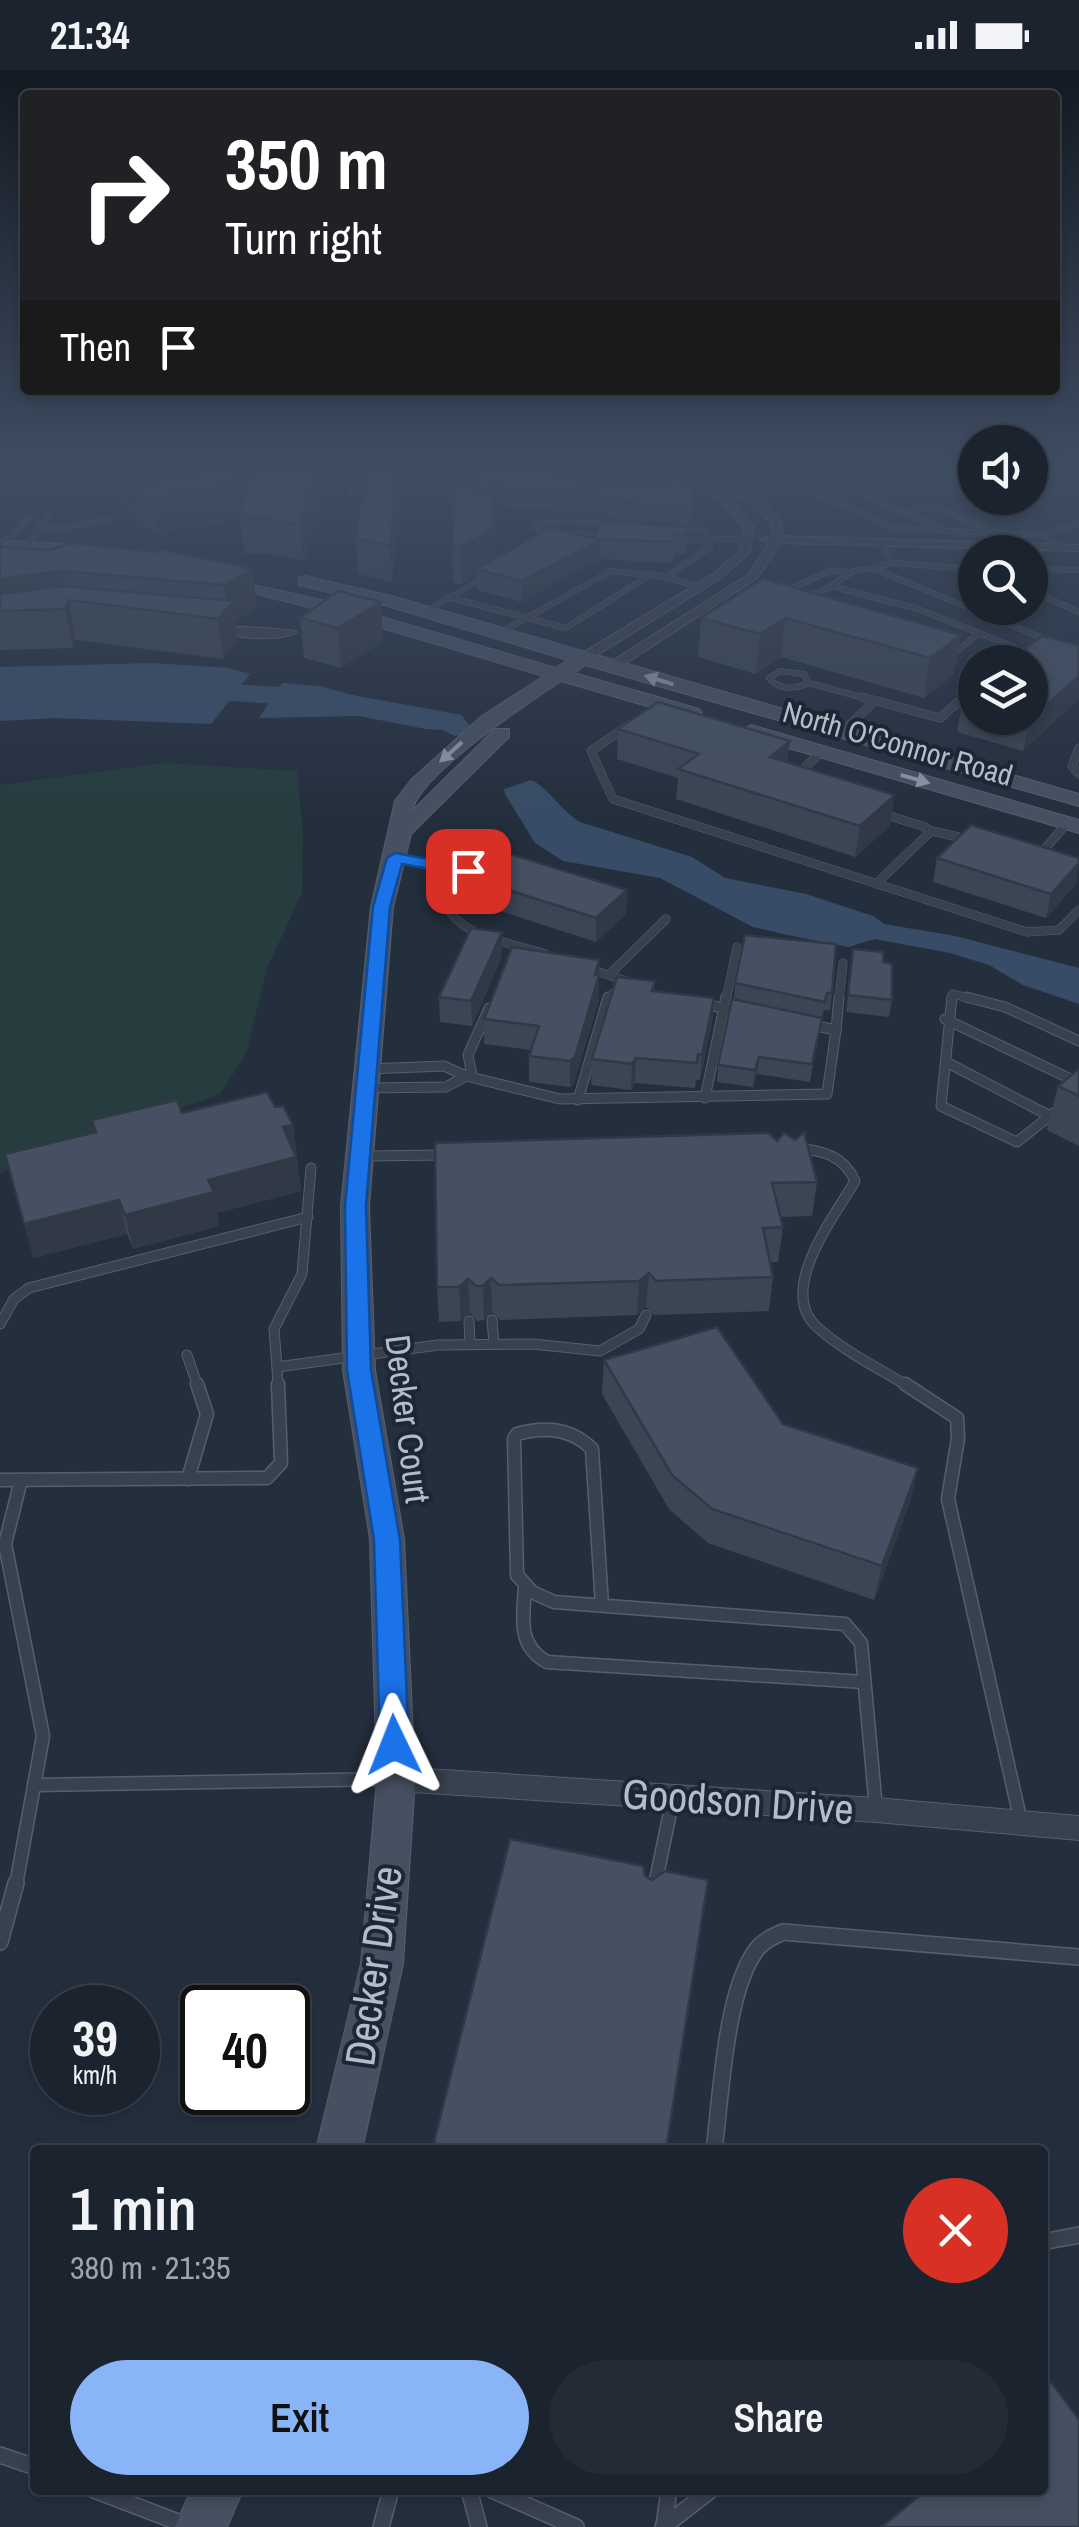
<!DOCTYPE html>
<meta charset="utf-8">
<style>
:root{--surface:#1b232e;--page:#242b36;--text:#f1f3f6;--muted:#a0a4aa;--line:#39404a;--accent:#8ab4f8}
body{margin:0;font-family:"Archivo Narrow",sans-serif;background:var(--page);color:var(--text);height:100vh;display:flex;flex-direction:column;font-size:38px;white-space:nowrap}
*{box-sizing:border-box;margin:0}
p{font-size:32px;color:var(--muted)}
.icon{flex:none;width:55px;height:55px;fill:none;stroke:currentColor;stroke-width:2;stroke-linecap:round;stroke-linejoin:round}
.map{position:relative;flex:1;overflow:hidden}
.sheet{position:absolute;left:30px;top:2075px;width:1018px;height:350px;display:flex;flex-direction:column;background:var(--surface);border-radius:10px;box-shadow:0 5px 15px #0003,0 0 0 2px var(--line)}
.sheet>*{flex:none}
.hud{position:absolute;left:20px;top:20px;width:1040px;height:305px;border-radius:10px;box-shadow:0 5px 15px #0003,0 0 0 2px var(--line);background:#202124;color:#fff;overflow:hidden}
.buttons{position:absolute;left:958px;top:355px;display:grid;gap:20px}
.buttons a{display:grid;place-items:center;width:90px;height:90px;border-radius:50%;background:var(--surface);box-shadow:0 5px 15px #0003,0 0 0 2px var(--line);font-size:50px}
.speed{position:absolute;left:30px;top:1915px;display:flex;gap:20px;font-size:50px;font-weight:700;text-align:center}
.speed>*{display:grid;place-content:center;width:130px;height:130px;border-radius:50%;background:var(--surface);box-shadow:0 5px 15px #0003,0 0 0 2px var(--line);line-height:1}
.speed small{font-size:25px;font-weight:400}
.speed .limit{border:5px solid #111;border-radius:15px;background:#fff;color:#111}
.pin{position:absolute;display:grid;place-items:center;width:85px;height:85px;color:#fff;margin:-42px;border-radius:20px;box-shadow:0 5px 15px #0006}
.me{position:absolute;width:110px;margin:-55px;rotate:358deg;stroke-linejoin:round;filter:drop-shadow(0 0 8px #0008)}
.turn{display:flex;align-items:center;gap:35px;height:210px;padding:0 40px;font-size:45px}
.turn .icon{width:130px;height:130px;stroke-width:2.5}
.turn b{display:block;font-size:70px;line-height:85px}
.then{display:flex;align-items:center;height:95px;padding:0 40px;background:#0003;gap:20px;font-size:38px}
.round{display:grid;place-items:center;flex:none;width:105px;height:105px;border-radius:52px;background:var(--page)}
.headline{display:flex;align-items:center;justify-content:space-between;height:170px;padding:0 40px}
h1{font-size:60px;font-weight:600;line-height:75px}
.primary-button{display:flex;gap:20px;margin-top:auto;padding:20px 40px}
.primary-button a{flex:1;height:115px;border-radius:60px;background:var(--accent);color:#111;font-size:40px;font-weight:600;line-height:115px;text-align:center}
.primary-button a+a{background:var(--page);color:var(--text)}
.status{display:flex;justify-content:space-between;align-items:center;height:70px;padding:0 50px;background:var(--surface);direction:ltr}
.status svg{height:28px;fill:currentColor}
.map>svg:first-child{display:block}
</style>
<div class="status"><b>21:34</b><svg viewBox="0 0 49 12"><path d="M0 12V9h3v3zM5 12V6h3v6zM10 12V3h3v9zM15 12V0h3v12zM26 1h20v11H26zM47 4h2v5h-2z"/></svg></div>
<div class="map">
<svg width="1079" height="2457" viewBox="0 0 1079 2457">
<rect width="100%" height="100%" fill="#242f3e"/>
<!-- green -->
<path fill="#263c3f" d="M163,693L297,701L303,762L302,823L267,898L246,984L220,1024L0,1103V715Z"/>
<!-- water -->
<g fill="#394c67">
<path d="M153,593L228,598L250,604L211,654L54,648L0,651V597Z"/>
<path d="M282,613L320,616L451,652L441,660L426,659L359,646L259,648Z"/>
<path d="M531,710C548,717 561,741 580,752L692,787L725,808L806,824L873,846L884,854L955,866L1079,898V934L1023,915L989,895L950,883L875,869L848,877L783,864L753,857L660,808L563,791L535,773L505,724L504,719Z"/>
</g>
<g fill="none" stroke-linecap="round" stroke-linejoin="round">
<!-- river -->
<path fill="#394c67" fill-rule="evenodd" d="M173,611L319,619L462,645L470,657L466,664L455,666L441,659L319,637L162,626L158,620L162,614Z"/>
<defs>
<g id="lane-far4">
<path d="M816,404L944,460"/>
<path d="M789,411L851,396"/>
<path d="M746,422L787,411L897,459L1040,465L1062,478"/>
<path d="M127,434L140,445L152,443"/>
<path d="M907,443L932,436L994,462"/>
<path d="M39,461L111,450"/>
<path d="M555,464L534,457L538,452L612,453"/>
<path d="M569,464L607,466"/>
<path d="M1040,465L1079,453"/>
<path d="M674,470L747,469"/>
<path d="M883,474L892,493L975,499"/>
<path d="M0,476L30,447"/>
<path d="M24,481L48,447"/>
<path d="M892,493L872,498L1050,571"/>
<path d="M1030,499L1079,500"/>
<path d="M666,507L710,477L707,462L679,457"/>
<path d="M831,516L853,501L872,498"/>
<path d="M1030,520L1079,542"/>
<path d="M784,522L831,500L849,503"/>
<path d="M448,527L566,558L651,504"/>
<path d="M805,529L831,516L918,539L1014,577L1017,583L1006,592"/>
<path d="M426,542L487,505"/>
<path d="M500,563L611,501L660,506L700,517"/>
<path d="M950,587L979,563"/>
<path d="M780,601L804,604L809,613C794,619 780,621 769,608Z"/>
<path d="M809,613L872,630"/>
<path d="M961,630L975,618"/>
</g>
<g id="lane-far3">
<path d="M862,627L940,648L964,627"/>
<path d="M629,655L591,681L613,729L1027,862L1059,860L1079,840"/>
<path d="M841,663L874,632"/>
<path d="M1079,678L1072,696L1079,704"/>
<path d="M797,705L821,682"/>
<path d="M928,760L971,770"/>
<path d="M1038,787L1067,753"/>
<path d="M395,788L468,801L446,832C454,866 515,874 545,884"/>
<path d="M876,814L929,763L925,757L880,743"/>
<path d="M590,899L626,911"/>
<path d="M609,905L666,849"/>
<path d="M607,930L618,919"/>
<path d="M726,930L737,877"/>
<path d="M839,930L843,893"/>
<path d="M951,930L953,924L976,930"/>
</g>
<g id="lane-far2">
<path d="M952,927L941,1036L1017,1072L1079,1023"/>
<path d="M966,927L1005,937L1079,971"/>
<path d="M704,934L741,942"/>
<path d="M945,949L1079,1013"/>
<path d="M836,960L839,927"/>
<path d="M948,993L1050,1046"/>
<path d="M368,999L444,996L466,1006L560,1029L827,1024L836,960L807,954"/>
<path d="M472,1005L468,985L489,938"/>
<path d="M366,1018L446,1017L466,1006"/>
<path d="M705,1028L726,927"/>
<path d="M578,1030L608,927"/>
<path d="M798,1078C824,1081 844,1086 855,1111C835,1146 776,1220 817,1257C843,1281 879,1298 909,1317"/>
<path d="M363,1086L446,1085"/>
<path d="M311,1098L302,1204L274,1259L277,1297L438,1275L533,1274L600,1281L639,1259L646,1245"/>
<path d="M492,1250L494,1273"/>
<path d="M469,1251L470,1274"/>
<path d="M0,1254L14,1229L29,1218L308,1147"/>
<path d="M187,1285L198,1317"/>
<path d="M277,1297L278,1317"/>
</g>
<g id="lane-far1">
<path d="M905,1314L957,1348L958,1368L948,1429L1021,1752"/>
<path d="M188,1409L207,1344L197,1314"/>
<path d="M0,1410L267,1408L281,1393L278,1314"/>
<path d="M525,1518C523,1547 517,1576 547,1592L864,1612"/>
<path d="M602,1535L592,1379C571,1358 545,1356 517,1364L514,1369L517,1505L532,1522L554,1532L845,1554L861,1573L876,1739"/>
<path d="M36,1715L390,1709"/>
<path d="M16,1815L43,1666L5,1474L21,1410"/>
<path d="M655,1815L673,1728"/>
</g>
<g id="lane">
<path d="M654,1819L655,1813"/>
<path d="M0,1872L16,1813"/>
<path d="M714,2080C721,2028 725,1920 757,1879C763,1871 774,1866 783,1862L1079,1887"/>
<path d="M1042,2172L1079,2165"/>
<path d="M0,2385L35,2397"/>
<path d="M94,2420L191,2457"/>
<path d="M469,2420L479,2457"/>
<path d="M492,2420L576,2457"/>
<path d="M664,2456L669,2420"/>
<path d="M381,2457L391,2420"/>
<path d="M663,2457L711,2420"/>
</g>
<g id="street">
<path d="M645,396H657L725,424L754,457L750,482L721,508L589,590H581V584L713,504L740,481L744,457L717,428Z"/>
<path d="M682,396C719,394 758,426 781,452L782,466L1079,475V481L780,473L757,508L617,599H609V593L749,504L769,472L759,469L772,466V454C746,425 714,416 682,396Z"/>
<path d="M213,555C230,557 288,558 297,562C274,574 234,566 209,562L207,559Z"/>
<path d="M396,1697L876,1728L1079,1746V1770L876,1752L396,1721L387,1717L383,1709L387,1701Z"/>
</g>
<g id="secondary">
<path d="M0,471L97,475L105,480L97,485L0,481Z"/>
<path d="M305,506L395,527L1079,724V736L585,595L574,603L699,639L702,643L692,649L561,611C528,633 420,704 412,741L495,659H509V667L411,764L393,837L369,1136L375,1300L404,1469L415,1709L403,1894L362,2080H316L361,1894L377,1709L370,1469L343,1300L341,1136L371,837L395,731L411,710L482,646L544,606L321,540L208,512L216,507L331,532L556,598L568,590L384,535L299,515V507Z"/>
<path d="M751,655L1079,750V763L744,665L741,661Z"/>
<path d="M191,2420H243L227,2457H175Z"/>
</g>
</defs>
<!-- lane-far4 casing -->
<use href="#lane-far4" stroke="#565f6c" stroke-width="6"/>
<!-- lane-far3 casing -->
<use href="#lane-far3" stroke="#565f6c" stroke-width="9"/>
<!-- lane-far2 casing -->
<use href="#lane-far2" stroke="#565f6c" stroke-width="11"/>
<!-- lane-far1 casing -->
<use href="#lane-far1" stroke="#565f6c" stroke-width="15"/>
<!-- lane casing -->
<use href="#lane" stroke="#565f6c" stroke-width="18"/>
<!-- street casing -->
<use href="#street" stroke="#565f6c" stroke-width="2"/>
<!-- secondary casing -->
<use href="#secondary" stroke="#565f6c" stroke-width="2"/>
<!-- lane-far4 -->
<use href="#lane-far4" stroke="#38414e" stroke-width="5"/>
<!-- lane-far3 -->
<use href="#lane-far3" stroke="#38414e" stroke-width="8"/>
<!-- lane-far2 -->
<use href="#lane-far2" stroke="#38414e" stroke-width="9"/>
<!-- lane-far1 -->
<use href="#lane-far1" stroke="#38414e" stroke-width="12"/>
<!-- lane -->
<use href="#lane" stroke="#38414e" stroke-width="15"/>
<!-- street -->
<use href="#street" fill="#38414e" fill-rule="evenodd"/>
<!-- secondary -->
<use href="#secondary" fill="#465061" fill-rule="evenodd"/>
</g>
<!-- wall -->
<g fill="#3b4654">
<path d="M134,396H216L217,400L245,412L246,420L320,430L304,491L271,484H245L240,449L156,465L141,451L139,436L136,434L130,398Z"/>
<path d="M345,396H422L423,425L401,426L392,512L358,504L356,468L362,426H348Z"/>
<path d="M473,396H646L659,402V413L692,436L690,454L606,448V443L511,438L495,429L494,489L595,469L688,457L686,484H675L673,493L599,489L521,532L478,520L477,505L461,515L453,512L452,475L473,420Z"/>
<path d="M853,396H975V428H1030L1011,440L984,432L976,434L939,419L899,427L852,407Z"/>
<path d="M0,472H2L3,477L252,499L257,537L236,550L238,570L223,589L76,570L73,578L0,580Z"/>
<path d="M763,509L961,565L954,604L924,628L781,587L756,604L698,587L701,548Z"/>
<path d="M381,532L383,571L341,598L304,588L300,548Z"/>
<path d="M1079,575L1023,681L957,662L962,633L975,622V648H1030Z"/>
<path d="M618,659L787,692L890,756L855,787L676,729L678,708L617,689Z"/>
<path d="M937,788L1077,813L1046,848L933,812Z"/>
<path d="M468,807L627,820L626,844L596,872L469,831Z"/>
<path d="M502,862V886L472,956L440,952L439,927Z"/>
<path d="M853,879L883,892L892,930L889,947L846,942Z"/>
<path d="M599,890V930L574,1013L570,1017L529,1012V986L531,980L484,974V949Z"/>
<path d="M655,911L654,921L714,928L712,953L700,1010H696L695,1018L635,1013L631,1020L591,1015L592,989Z"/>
<path d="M735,913L832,923L830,940H824L821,949L810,1012L757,1004L753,1017L717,1012L718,995L734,929Z"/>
<path d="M1079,999V1076L1047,1060L1058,1016Z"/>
<path d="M275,1037L293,1055L301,1121L217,1143L219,1156L133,1179L127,1164L33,1188L95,1062L92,1050Z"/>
<path d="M435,1073L817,1112L812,1146L780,1147L783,1157L778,1192H770L773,1207L769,1241L654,1245L646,1237L637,1245L500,1250L492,1242L484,1250L477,1251L470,1243L461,1251L439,1252L437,1217Z"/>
<path d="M604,1290L783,1354L918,1398L910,1432L874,1530L708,1473L669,1439L602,1324Z"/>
</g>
<!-- shaded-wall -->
<g fill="#303945">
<path d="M174,396H216L219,416L245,412L249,447L243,442H239L240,449L156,465L151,429L139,418L136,403Z"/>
<path d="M317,396L320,430L304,491L300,455Z"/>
<path d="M399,396L401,426L392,512L390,476Z"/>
<path d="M934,396H943L939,419L899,427L903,402Z"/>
<path d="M1079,396V419L1011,440L1014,428H1030V410Z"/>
<path d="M494,425V496L477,499V505L461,515L460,477Z"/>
<path d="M977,428H985L984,432L976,434Z"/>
<path d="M600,470L599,490L521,532V511Z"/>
<path d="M2,472L9,508L62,501L76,570L73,578L65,539L0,541V474Z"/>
<path d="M252,499L257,537L236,550L238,570L223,589L218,549L227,538L224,515Z"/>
<path d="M381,532L383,571L341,598L338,558Z"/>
<path d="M785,548L781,587L756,604L760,564Z"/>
<path d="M961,565L954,604L924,628L930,588Z"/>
<path d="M1079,606V629L1023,681L1029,651Z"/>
<path d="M790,671L786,701L770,687Z"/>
<path d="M895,725L890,756L855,787L860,756Z"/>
<path d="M1079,793L1077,813L1046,848L1051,824Z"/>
<path d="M627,820L626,844L596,872V848Z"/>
<path d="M502,862V886L472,956L471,931Z"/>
<path d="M599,890V930L574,1013L570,1017V991Z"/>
<path d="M714,928L712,953L700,1010L702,985Z"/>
<path d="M759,987L757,1004L753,1017L755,1000Z"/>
<path d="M636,988L635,1013L631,1020L632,994Z"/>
<path d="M293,1055L301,1121L217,1143L219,1156L133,1179L125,1145L208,1110L283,1057Z"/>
<path d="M119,1130L127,1164L33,1188L24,1154Z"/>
<path d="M649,1203L646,1237L637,1245L639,1211Z"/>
<path d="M491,1208L492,1242L484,1250L483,1216Z"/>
<path d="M468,1209L470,1243L461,1251L459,1217Z"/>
<path d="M918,1398L910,1432L874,1530L882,1496Z"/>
</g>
<!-- building -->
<g fill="#455162" stroke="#303945" stroke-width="2.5">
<path d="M134,396H174L136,403L130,398Z"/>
<path d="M266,396H317L300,455L268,448H241L243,442H239L253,398Z"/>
<path d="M366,396H398L390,476L356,468Z"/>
<path d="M473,396H519L585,414L680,412L693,419L691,437L607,431L616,426L511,421L494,412V420L474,419Z"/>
<path d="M557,396H646L659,402L611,403Z"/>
<path d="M888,396H934L903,402Z"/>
<path d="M948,396H975V407Z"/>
<path d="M1030,396H1079L1030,410Z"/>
<path d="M228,398L245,412L151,429L136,415Z"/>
<path d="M455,415L494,425L493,459L460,477L452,475Z"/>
<path d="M600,452L688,457L687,464L676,463L674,472L596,469L600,470L521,511L477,499L551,457L595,469Z"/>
<path d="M71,473L156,482L160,479L252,499L224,515L62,501L0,509V477L50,480Z"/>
<path d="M763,509L961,565L930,588L785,548L760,564L701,548Z"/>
<path d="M62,516L234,531L218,549L69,530L65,539L0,541V524Z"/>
<path d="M338,521L381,532L338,558L300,548Z"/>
<path d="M1042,566L1079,575V606L1029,651L1016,648H1030V592H1010Z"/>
<path d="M975,622V636L962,633Z"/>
<path d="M658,632L790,671L770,687L895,725L860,756L678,699L699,684L618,659Z"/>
<path d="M971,755L1079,788V793L1051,824L937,788Z"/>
<path d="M500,781L627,820L596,848L468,807Z"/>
<path d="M471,858L502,862L471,931L439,927Z"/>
<path d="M745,865L836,874L832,923H827L825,932L735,913Z"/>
<path d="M512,877L599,890L595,905H599L575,987L570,991L529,986L539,956L484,949Z"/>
<path d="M853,879L883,882V892L892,894V930L848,925Z"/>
<path d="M617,907L655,911L652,921L714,928L702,985L698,984L697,993L636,988L632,994L592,989Z"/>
<path d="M732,929L822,948L812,994L759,987L755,1000L718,995Z"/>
<path d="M1079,999V1026L1058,1016Z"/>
<path d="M267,1022L275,1037L283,1036L293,1055L283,1057L296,1087L208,1110L214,1122L125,1145L119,1130L24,1154L5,1084L96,1062L92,1050L177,1030L182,1043Z"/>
<path d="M804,1062L817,1112L772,1113L783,1157L763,1158L773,1207L656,1211L649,1203L639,1211L499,1215L491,1208L483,1216H476L468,1209L459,1217H437L435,1073L768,1063L777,1071L784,1063L795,1070Z"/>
<path d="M717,1257L783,1354L918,1398L882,1496L712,1439L672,1405L604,1290Z"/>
<path d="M510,1769L643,1796L645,1806L652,1810L665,1801L708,1810L666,2080H432Z"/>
<path d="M1051,2312L1079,2350V2457H882L926,2420H1042V2320Z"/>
</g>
<!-- one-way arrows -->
<defs><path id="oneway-solid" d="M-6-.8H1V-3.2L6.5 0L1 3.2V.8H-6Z" transform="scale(2.5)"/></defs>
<g fill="#8e96a5">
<use href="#oneway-solid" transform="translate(659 610) rotate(-163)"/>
<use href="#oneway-solid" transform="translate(451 682) rotate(138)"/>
<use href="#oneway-solid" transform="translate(915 709) rotate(16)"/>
</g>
<!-- sky -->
<linearGradient id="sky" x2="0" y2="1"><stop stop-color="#141a22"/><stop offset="0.54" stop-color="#3f4d63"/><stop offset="1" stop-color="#3f4d63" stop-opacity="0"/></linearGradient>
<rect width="1079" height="740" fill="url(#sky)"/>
<!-- route -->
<path fill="#1a73e8" stroke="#114b97" stroke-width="2.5" d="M395,783L468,796L476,801L468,806L402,794L390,837L366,1136L371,1300L400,1470L409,1675L405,1684L394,1688L384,1684L380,1675L374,1470L347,1300L345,1136L373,837L387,788Z"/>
<g text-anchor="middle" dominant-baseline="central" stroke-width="8" stroke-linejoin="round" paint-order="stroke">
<!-- far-street labels -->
<g font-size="30" fill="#b4bcc9" stroke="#1d2633">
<text transform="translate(898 673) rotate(16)">North O'Connor Road</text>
</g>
<!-- street labels -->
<g font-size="35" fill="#b4bcc9" stroke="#1d2633">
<text transform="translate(408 1349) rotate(83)">Decker Court</text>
</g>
<!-- near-street labels -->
<g font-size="42" fill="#b4bcc9" stroke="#1d2633">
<text transform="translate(738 1731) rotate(4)">Goodson Drive</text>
<text transform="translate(373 1896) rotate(-82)">Decker Drive</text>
</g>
</g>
</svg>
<div class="buttons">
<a><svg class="icon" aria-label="sound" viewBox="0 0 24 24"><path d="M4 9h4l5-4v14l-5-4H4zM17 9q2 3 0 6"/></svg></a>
<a><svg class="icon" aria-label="search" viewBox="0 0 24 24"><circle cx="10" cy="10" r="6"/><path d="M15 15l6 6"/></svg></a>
<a><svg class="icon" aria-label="layers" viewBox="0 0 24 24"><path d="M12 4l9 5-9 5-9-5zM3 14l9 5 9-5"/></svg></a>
</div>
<div class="speed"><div>39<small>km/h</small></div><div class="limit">40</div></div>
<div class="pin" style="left:468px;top:801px;background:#d93025"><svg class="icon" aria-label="arrive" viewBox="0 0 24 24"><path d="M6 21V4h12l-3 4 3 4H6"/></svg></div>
<svg class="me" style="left:394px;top:1675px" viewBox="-20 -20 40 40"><path d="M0-17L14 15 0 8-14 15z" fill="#1a73e8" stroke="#fff" stroke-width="4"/></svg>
<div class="hud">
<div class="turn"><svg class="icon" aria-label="right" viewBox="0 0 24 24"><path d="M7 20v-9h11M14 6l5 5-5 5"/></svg><div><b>350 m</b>Turn right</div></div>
<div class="then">Then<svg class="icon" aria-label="arrive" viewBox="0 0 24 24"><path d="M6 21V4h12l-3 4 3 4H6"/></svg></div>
</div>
<section class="sheet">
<div class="headline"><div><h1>1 min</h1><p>380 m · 21:35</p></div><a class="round" style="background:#d93025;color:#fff"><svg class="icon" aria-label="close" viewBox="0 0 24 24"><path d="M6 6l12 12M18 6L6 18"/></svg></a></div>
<div class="primary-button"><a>Exit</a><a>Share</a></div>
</section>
</div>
